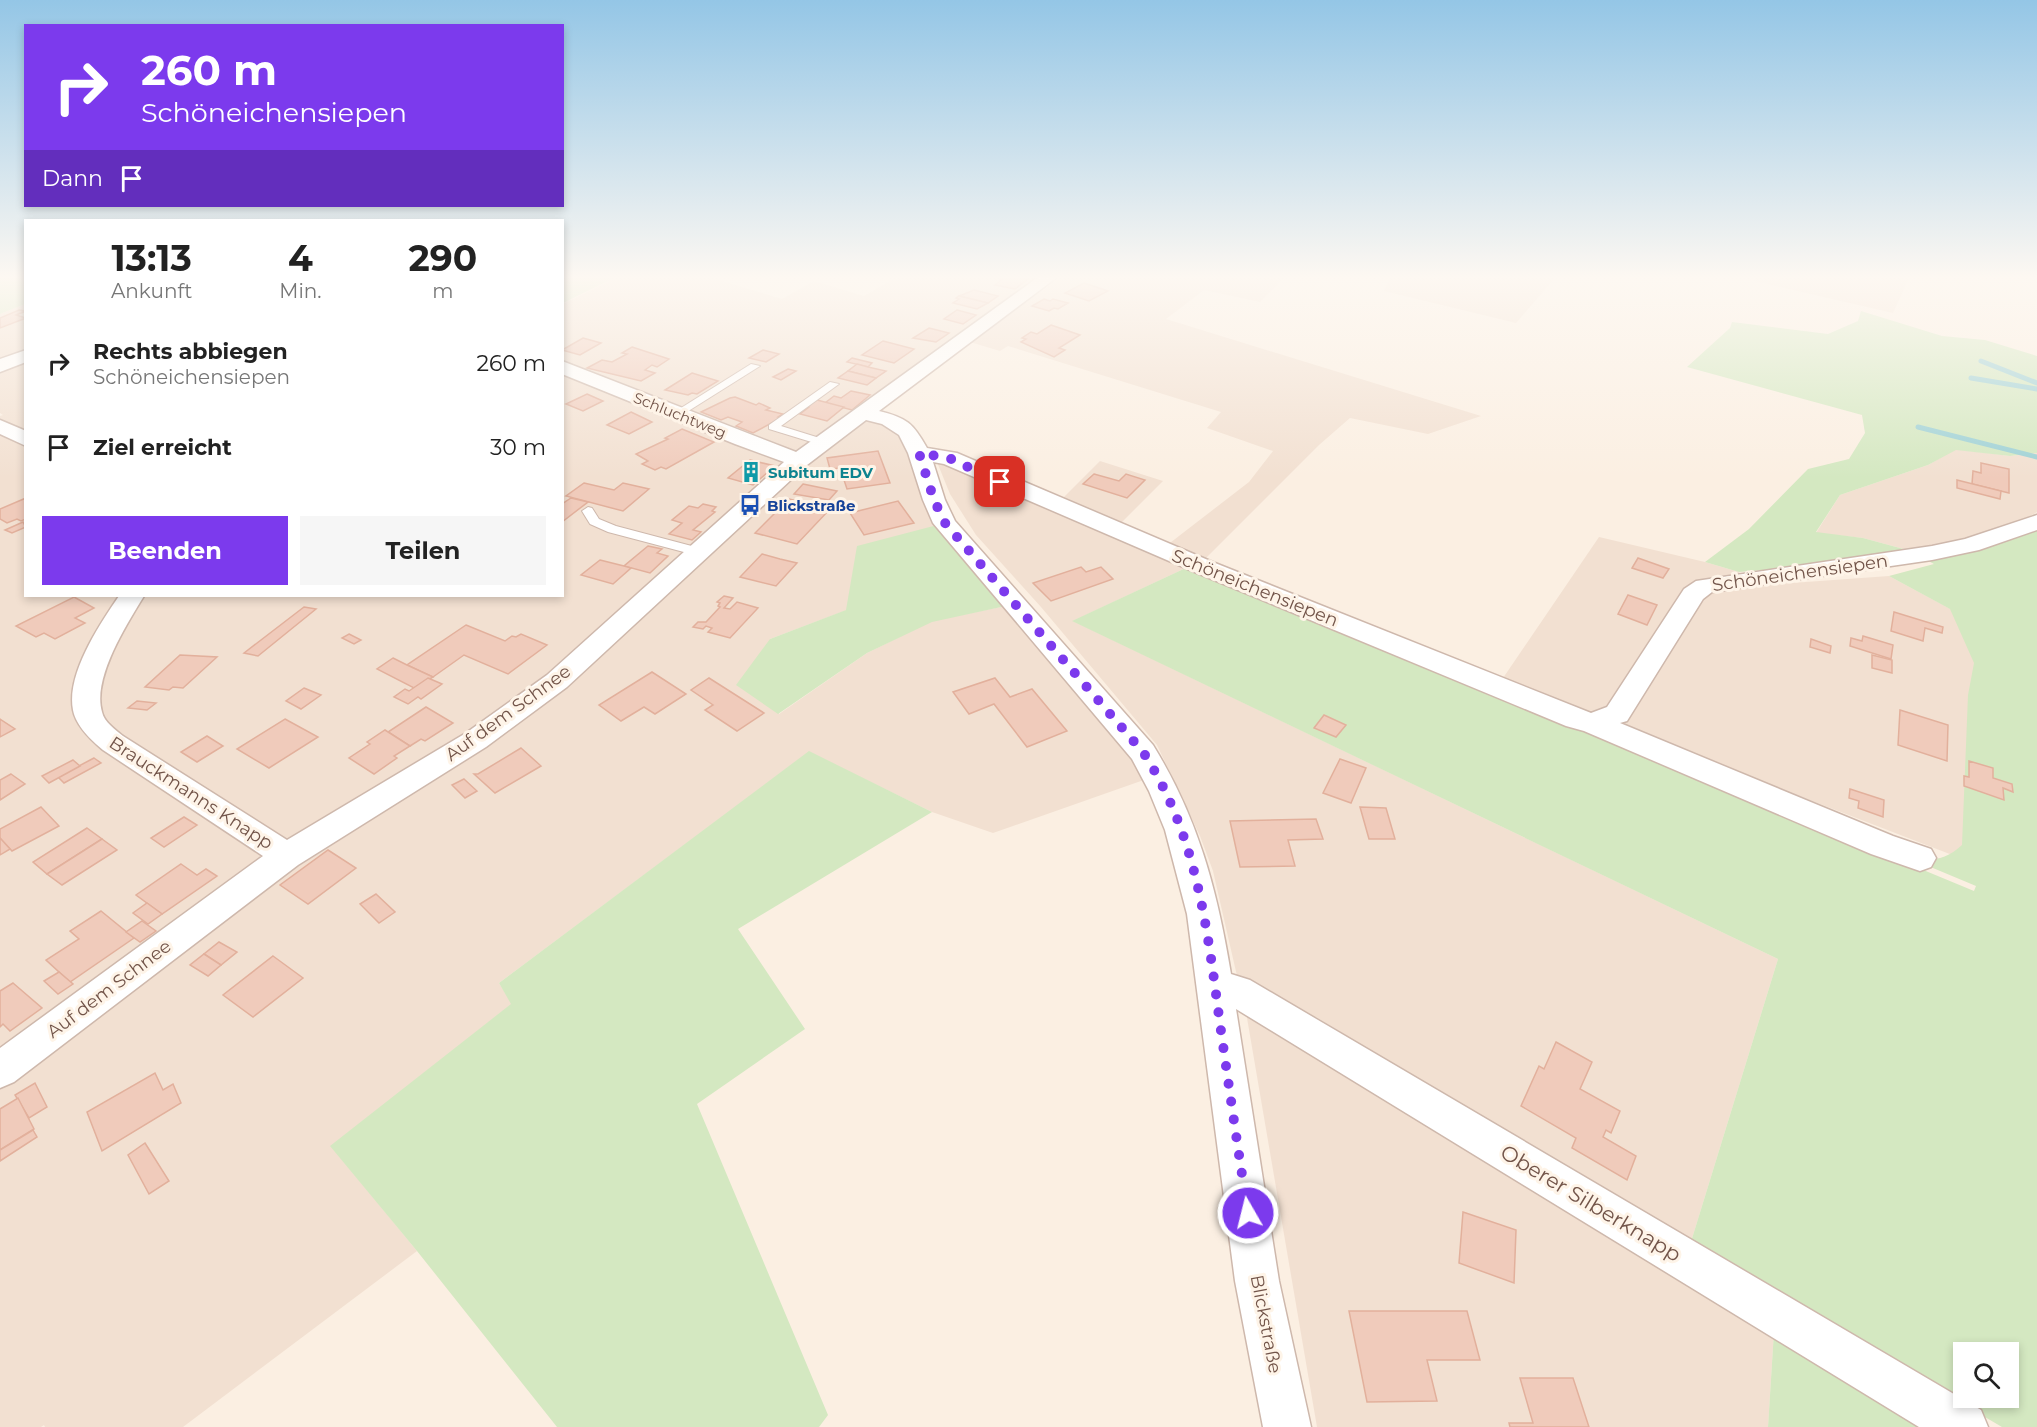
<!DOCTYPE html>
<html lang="de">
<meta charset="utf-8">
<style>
:root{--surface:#fff;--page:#f6f6f6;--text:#222;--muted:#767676;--accent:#7c3aed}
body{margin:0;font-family:Montserrat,sans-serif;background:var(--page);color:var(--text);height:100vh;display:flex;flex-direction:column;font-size:22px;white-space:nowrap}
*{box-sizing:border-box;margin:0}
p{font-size:20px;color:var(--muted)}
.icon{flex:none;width:33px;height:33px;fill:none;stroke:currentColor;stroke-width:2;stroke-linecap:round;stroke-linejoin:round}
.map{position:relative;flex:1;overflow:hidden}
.details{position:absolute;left:24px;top:219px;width:540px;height:378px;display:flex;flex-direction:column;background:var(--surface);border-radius:0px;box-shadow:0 3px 9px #0003}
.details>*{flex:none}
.banner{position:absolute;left:24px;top:24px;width:540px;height:183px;border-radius:0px;box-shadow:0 3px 9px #0003;background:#7c3aed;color:#fff;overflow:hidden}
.controls{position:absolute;left:1953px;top:1342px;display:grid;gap:12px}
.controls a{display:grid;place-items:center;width:66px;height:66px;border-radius:0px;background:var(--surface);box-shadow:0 3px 9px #0003;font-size:30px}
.pin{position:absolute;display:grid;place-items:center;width:51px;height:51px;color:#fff;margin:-26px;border-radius:12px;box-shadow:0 3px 9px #0006}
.me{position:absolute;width:66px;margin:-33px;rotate:352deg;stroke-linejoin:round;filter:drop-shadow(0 0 4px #0008)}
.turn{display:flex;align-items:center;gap:21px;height:126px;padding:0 18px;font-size:27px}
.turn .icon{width:78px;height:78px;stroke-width:2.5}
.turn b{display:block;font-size:42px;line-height:51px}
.then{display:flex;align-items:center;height:57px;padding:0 18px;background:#0003;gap:12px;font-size:22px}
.eta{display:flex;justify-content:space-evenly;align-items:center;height:102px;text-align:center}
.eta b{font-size:36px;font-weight:700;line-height:42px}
.cta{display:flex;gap:12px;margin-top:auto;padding:12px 18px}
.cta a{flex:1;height:69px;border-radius:0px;background:var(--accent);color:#fff;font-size:24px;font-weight:700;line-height:69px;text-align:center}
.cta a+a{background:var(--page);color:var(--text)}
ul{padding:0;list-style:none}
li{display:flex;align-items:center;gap:18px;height:84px;padding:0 18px}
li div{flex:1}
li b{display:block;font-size:22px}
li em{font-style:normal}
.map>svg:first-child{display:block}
</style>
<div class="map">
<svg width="2037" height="1427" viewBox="0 0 2037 1427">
<rect width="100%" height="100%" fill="#fbefe2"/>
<!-- residential -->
<g fill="#f2e0d1">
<path d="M616,278H712L782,299L814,281L864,296L895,278H1048L863,413L900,426L945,523L847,610L770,639L779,714L867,653L932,621L1015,604L1158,775L993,833L932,812L809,752L499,983L512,1004L331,1146L417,1251L183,1427H45L44,1425L41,1427H0V416L3,415L0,413V314L25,304L26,596H562L563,304Z"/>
<path d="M1060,278H1284L1260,302L1204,290L1166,319L1481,416L1428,434L1350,418L1319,445L1202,562L1166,546L1249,482L1273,451L1207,428L1221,412L1008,346L1000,351L970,342Z"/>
<path d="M1390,278H1555L1516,323L1384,291Z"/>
<path d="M1755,278H1909L1893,313L1754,281Z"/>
<path d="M1956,449L2010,456L2037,453V512L2003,533L1911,551L1863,538L1816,533L1840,495L1928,465Z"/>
<path d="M941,461L1190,566L1073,621L1778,959L1690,1245L1316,1017L1311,1025L1237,976L1213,871L1200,836L1157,745L1041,607L976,535L950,494L937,462Z"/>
<path d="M1100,461L1163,481L1118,526L1059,502Z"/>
<path d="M1599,537L1705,562L1739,572L1750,586L1889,576L1984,627L1986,868L1501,681Z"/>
<path d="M1246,1012L1774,1331L1768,1427H1317Z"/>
</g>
<!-- green -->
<g fill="#d4e8c1" fill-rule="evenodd">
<path d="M0,278H25V304L0,314Z"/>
<path d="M563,278H614L563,303Z"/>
<path d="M1861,311L1942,336L1985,340L2037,356V453L2010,456L1956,450L1928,465L1840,495L1816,532L1863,538L1911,551L1815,566L1739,572L1705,562L1749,529L1808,469L1849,459L1865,433L1862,415L1687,367L1730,328L1732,322L1828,334L1858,321Z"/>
<path d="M945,523L1015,604L932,622L867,653L778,714L736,685L770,639L846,610L857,546Z"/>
<path d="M2037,526V1427H2002L1690,1245L1778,959L1072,621L1190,566L1974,891L1976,886L1909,858C1930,861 1945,861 1962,845L1968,695L1974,663L1950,609L1889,576L1934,564L1923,558ZM1964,1353H2008V1398H1964Z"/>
<path d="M809,751L932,812L738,929L805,1029L697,1104L828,1415L819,1427H557L417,1251L330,1146L511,1004L499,983Z"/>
<path d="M1774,1331L1929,1427H1768Z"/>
</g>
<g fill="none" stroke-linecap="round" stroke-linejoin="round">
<!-- stream -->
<g stroke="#9ed1d5" stroke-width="5">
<path d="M1981,361L2037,383"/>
<path d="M1971,378L2037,389"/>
<path d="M1918,427L2037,457"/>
</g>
</g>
<!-- building -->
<g fill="#f0cbbb" stroke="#e2b09c" stroke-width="1.5">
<path d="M997,278H1029L1015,289L995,285L1002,279Z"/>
<path d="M1084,283L1108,291L1089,301L1065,293Z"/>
<path d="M974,290L998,296L988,303L959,296Z"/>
<path d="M959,296L988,303L977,309L953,303L959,299L956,298Z"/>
<path d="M1044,299L1050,301L1053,299L1068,303L1058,309L1054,308L1049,311L1032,306Z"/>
<path d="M19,310L26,311L16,315L26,318L0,328V318Z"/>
<path d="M957,310L976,315L963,324L944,319Z"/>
<path d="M1051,325L1080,335L1059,348L1065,350L1054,357L1021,342L1026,339L1022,338L1031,332L1037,334Z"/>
<path d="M929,328L949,333L936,342L913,338Z"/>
<path d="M583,338L601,343L580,355L562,350Z"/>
<path d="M883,341L914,349L894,363L862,355Z"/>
<path d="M632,347L669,359L657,367L652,365L645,370L655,373L641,381L587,368L602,360L612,362L627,354L622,353Z"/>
<path d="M763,350L779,354L766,362L749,358Z"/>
<path d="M852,358L872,363L868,367L847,362Z"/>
<path d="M857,364L868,367L886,371L876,378L848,371Z"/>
<path d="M788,369L796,371L781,380L773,377Z"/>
<path d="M848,371L876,378L867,385L838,378Z"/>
<path d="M692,373L718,381L697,394L692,393L688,395L665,390Z"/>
<path d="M851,391L870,395L852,410L825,403L834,396L841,398Z"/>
<path d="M587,394L603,401L583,411L566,404Z"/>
<path d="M735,397L756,405L759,403L770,408L766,410L783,414L778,417L781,418L753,433L736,426L742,422L728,417L721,420L701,412L730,398Z"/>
<path d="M817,400L844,407L827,421L800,414L809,407L806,406Z"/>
<path d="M631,412L652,422L629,434L607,425Z"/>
<path d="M682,429L714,442L666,469L661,467L655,470L642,464L648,461L636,454L668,439L665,438Z"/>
<path d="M878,451L890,483L847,489L840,468L830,469L827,458Z"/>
<path d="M750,460L775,466L753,485L728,478Z"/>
<path d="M1981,463L2009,469V493L1972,484L1973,471L1981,473Z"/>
<path d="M1094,474L1119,481L1126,474L1145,480L1127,498L1083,484Z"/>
<path d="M1957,480L2001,491L2000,499L1957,488Z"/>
<path d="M584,483L614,490L623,483L649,489L623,511L566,496Z"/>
<path d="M803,484L837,491L829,500L794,494Z"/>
<path d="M26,498V519L21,521L17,519L7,523L0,519V509Z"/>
<path d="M571,498L588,502L562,522V504Z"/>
<path d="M789,499L830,509L797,544L755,533Z"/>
<path d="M898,501L914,523L864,535L850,513Z"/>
<path d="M703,504L716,507L712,511L715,512L693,530L701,532L692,540L669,534L682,523L672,520L689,506L698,508Z"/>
<path d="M23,522L26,527L12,533L5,530Z"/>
<path d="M648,546L662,549L657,553L668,556L650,573L624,566Z"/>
<path d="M762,554L780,559L797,563L776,586L740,577Z"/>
<path d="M1638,558L1669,569L1663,578L1632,568Z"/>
<path d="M600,560L624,566L631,568L613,584L581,575Z"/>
<path d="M1081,567L1086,572L1101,567L1113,579L1051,601L1033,583Z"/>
<path d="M1628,595L1657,605L1647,625L1618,614Z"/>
<path d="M724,596L733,598L724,608L730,609L737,602L758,608L730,638L708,632L712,628L706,626L703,629L693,627L698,622H706L720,607L718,606L720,603L717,602Z"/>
<path d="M74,597L94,608L75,618L85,623L55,639L44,633L36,637L16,626Z"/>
<path d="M304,607L316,609L258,656L244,653Z"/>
<path d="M1894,612L1943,627L1942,633L1925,628L1923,641L1891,631Z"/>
<path d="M466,625L505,641L512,636L516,637L521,634L547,645L508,674L464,655L433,677L407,665Z"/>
<path d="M349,634L361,640L354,644L342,638Z"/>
<path d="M1863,636L1893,645L1891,659L1850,646L1851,638L1862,641Z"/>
<path d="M1811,639L1831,646L1830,653L1810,647Z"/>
<path d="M180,655L217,657L183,688L173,687L169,690L145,687Z"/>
<path d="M1872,655L1892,660V673L1872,668Z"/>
<path d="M393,658L407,665L433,677L414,688L377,669Z"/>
<path d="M652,672L686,694L655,714L644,707L621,721L599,705Z"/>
<path d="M428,678L442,684L421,699L418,697L408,704L394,697L405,689L409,691Z"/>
<path d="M709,678L764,713L737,731L705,710L713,705L691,690Z"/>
<path d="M995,678L1010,697L1032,689L1067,731L1027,747L994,704L969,714L953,692Z"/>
<path d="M304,688L321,695L301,709L286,701Z"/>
<path d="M137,701L156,703L147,710L128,708Z"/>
<path d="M426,707L453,723L425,741L421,739L410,746L388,732Z"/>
<path d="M1900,710L1948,725L1947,761L1898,745Z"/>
<path d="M1324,715L1346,725L1336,737L1314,728Z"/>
<path d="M0,719L15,729L0,737Z"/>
<path d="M285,719L318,737L269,768L237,749Z"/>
<path d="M385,730L410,746L394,756L397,758L374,774L349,758L370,744L367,742Z"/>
<path d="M207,736L223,746L197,762L181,752Z"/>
<path d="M521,748L541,766L495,793L474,774H478Z"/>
<path d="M94,758L101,763L64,783L58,777Z"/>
<path d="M1340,759L1366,768L1351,803L1323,793Z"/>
<path d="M73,760L80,766L49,783L42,776Z"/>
<path d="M1969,761L1993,768V778L2012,784L2013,792L2003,788L2004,800L1964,786V776L1969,777Z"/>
<path d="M11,774L25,784L0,800V780Z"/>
<path d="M464,779L477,791L465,798L452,785Z"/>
<path d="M1850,789L1884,800L1883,817L1858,808L1859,801L1849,798Z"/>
<path d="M41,807L59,826L12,851L0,838V829Z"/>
<path d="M1360,807L1386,808L1395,839H1369Z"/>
<path d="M184,817L197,825L164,847L151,838Z"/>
<path d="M1316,819L1323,839L1288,840L1295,866L1240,867L1230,821Z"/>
<path d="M87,828L102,839L47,874L33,862Z"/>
<path d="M0,838L10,849L0,855Z"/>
<path d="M102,839L117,850L62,885L47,874Z"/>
<path d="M328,850L356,868L308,904L280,885Z"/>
<path d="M181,864L197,875L206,869L217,876L162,914L136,895Z"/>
<path d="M376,894L395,912L379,923L360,904Z"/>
<path d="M147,903L162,914L148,924L133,913Z"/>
<path d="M101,911L134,938L70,982L46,960L79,939L70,931Z"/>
<path d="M142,921L156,931L140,942L126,932Z"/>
<path d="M219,942L237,952L221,965L204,954Z"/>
<path d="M204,954L221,965L208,976L190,965Z"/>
<path d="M273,956L303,978L253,1017L223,995Z"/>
<path d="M59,972L73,984L58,994L44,981Z"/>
<path d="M13,983L42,1008L10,1031L3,1024L0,1027V991Z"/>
<path d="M1556,1042L1592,1062L1580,1089L1620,1111L1611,1133L1606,1130L1603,1137L1636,1156L1627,1180L1572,1148L1576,1138L1521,1106L1539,1066L1544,1069Z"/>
<path d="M155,1073L163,1090L173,1084L181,1103L102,1151L87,1112Z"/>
<path d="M35,1083L47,1107L29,1118L15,1095Z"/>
<path d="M18,1098L34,1129L0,1150V1109Z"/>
<path d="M33,1130L37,1137L0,1161V1150Z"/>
<path d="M145,1143L169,1181L149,1194L128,1155Z"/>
<path d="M1463,1212L1516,1230L1514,1283L1459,1263Z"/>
<path d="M1349,1311H1467L1480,1360H1427L1437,1401L1367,1402Z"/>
<path d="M1520,1378H1573L1589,1427H1510L1509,1423H1533Z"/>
</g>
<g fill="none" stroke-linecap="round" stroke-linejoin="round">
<defs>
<g id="lane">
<path d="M751,364L760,366L682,415H674L673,413Z"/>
<path d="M830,382L839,384L781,426L826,440V444H818L769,429V425Z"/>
<path d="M588,507L592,508L599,519L616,526L703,549L705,552L699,556L608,532L590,524L582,511Z"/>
</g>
<g id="street">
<path d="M1037,278H1056L879,411C907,418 913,423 927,448L957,453L1215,563L1591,713L1607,707L1684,589L1696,581L1932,546L1965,539L2037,515V530L1979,550L1932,560L1712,592L1703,599L1627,721L1620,723L1893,836L1931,849L1936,858L1931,867L1920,871L1871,854L1584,731L1566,726L1197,573L944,464L933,462L945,500L955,521L1153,745C1198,818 1217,889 1231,974L1250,980L1981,1410L1988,1427H1919L1236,1009L1279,1281L1311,1427H1263L1235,1281L1187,914L1165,830L1149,791L1132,759L933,523L923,500L908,453L899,435L882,424L866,420L807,465L567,687L486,747L298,865L14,1082L0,1088V1048L263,856L103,750C91,740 76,726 73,710C66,674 100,624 119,596H144C127,624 92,678 102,712C104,722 116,730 123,736L287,840L466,733L547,675L784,462L735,444L562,374V361L796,452Z"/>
<path d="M26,350V362L0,372V359Z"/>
<path d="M0,420L26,431V446L0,434Z"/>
</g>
</defs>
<!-- lane casing -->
<use href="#lane" stroke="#ceb8ac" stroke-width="2"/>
<!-- street casing -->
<use href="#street" stroke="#ceb8ac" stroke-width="3"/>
<!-- lane -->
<use href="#lane" fill="#fff" fill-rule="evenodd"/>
<!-- street -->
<use href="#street" fill="#fff" fill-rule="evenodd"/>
</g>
<!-- sky -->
<linearGradient id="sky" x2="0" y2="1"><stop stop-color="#94c6e6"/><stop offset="0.58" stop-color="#fdf8f2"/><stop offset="1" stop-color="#fdf8f2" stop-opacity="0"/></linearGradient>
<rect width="2037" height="478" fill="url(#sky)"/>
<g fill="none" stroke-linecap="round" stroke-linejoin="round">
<!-- route -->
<path stroke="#7c3aed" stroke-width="10" stroke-dasharray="0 18" d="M1000,482L949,458L919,453L934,500L945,523L1143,752C1197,835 1207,927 1220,1024C1229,1087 1238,1150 1248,1213"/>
</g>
<!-- icons -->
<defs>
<symbol id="building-bare" viewBox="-9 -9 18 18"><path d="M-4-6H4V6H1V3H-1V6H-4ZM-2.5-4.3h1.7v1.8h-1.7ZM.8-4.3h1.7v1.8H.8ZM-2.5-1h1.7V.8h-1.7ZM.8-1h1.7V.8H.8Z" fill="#0f9aa8" stroke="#fef4e8" stroke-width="2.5" paint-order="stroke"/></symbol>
<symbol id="bus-bare" viewBox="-9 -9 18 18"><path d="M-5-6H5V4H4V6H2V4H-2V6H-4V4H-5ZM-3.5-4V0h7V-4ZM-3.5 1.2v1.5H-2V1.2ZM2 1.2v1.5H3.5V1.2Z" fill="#1a4fb4" stroke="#fef4e8" stroke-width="2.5" paint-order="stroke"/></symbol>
</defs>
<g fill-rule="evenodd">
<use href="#building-bare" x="736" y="457" width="30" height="30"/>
<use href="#bus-bare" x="735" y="490" width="30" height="30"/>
</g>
<g text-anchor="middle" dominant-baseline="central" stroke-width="6" stroke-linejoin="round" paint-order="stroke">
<!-- far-street labels -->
<g font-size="15" fill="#725449" stroke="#fef4e8">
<text transform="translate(680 415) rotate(22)">Schluchtweg</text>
</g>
<!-- far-culture labels -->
<g font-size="15" font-weight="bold" fill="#0d838f" stroke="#fef4e8" text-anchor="start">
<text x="768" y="472">Subitum EDV</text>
</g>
<!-- far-transit labels -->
<g font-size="15" font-weight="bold" fill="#164399" stroke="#fef4e8" text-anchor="start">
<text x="767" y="505">Blickstraße</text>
</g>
<!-- street labels -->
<g font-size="18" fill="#725449" stroke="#fef4e8">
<text transform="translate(1800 573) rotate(-8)">Schöneichensiepen</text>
<text transform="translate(1255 588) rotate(22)">Schöneichensiepen</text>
<text transform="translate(508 713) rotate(-36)">Auf dem Schnee</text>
<text transform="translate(191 793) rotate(33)">Brauckmanns Knapp</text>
<text transform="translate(109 989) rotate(-37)">Auf dem Schnee</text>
<text transform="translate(1266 1324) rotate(79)">Blickstraße</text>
</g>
<!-- near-street labels -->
<g font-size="21" fill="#725449" stroke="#fef4e8">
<text transform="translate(1591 1203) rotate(31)">Oberer Silberknapp</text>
</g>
</g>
</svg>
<div class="controls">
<a><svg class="icon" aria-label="search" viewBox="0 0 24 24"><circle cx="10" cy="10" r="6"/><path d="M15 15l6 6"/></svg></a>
</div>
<div class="pin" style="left:1000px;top:482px;background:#d93025"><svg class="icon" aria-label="arrive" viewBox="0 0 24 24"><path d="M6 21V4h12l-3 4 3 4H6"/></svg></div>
<svg class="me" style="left:1248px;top:1213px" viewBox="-20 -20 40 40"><circle r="17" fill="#7c3aed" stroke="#fff" stroke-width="3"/><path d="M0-11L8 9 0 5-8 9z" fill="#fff"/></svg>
<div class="banner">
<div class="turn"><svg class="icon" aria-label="right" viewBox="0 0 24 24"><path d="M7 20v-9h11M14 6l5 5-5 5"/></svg><div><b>260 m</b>Schöneichensiepen</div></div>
<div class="then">Dann<svg class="icon" aria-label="arrive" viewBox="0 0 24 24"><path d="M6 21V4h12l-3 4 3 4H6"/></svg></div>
</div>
<section class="details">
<div class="eta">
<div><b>13:13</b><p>Ankunft</p></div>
<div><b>4</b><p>Min.</p></div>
<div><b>290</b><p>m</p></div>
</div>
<ul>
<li><svg class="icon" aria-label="right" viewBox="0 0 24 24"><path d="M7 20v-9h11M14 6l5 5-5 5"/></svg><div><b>Rechts abbiegen</b><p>Schöneichensiepen</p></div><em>260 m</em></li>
<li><svg class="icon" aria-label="arrive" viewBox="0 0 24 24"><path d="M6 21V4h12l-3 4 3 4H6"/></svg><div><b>Ziel erreicht</b></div><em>30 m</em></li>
</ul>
<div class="cta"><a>Beenden</a><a>Teilen</a></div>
</section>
</div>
